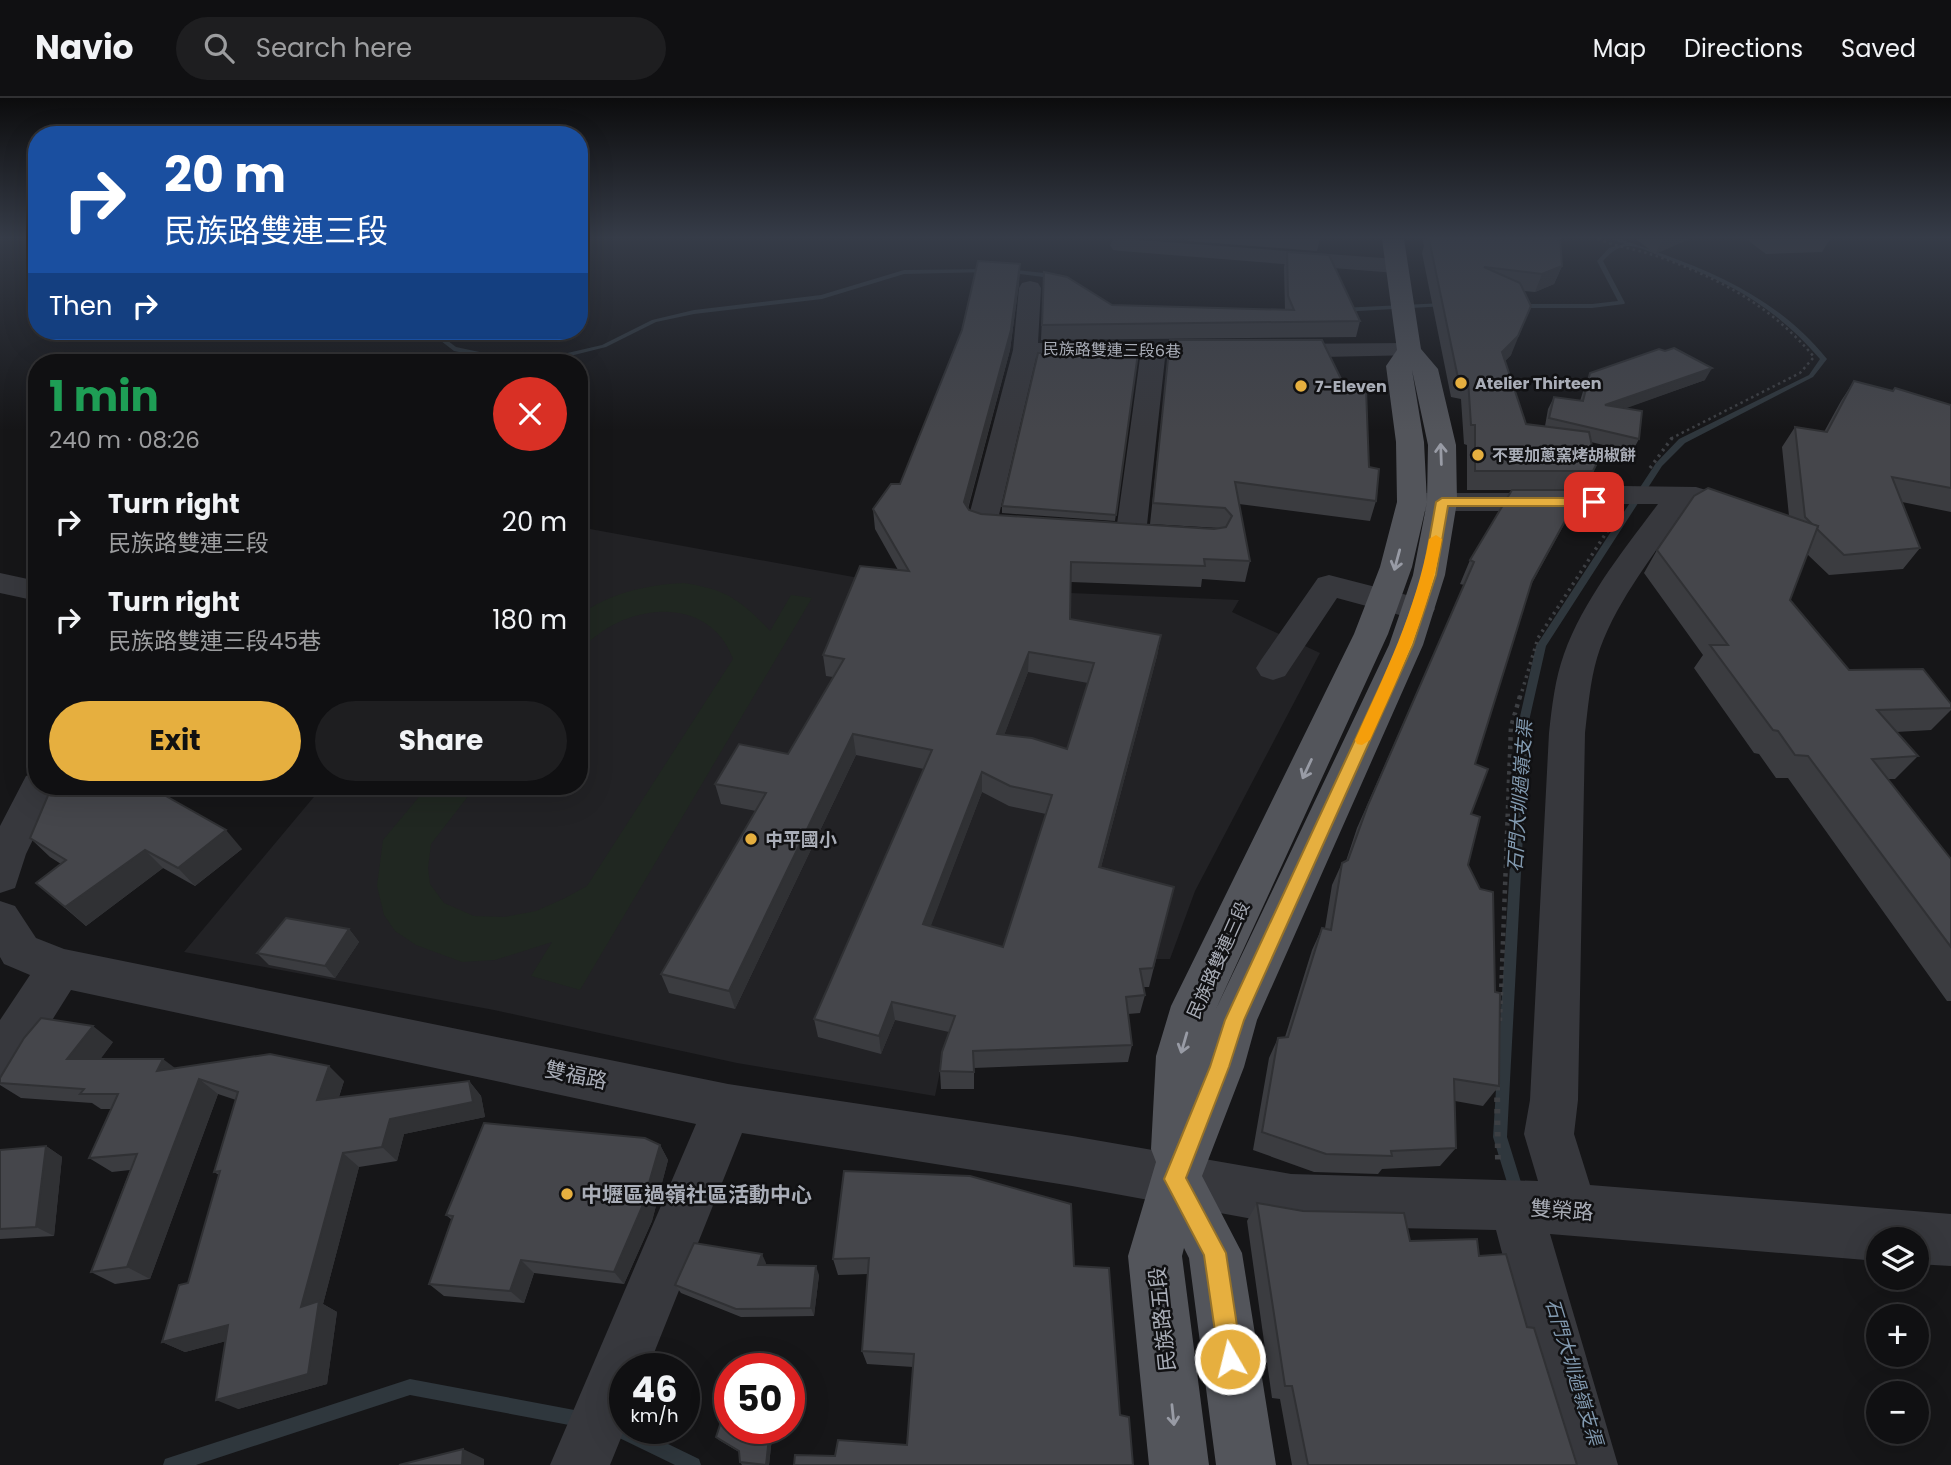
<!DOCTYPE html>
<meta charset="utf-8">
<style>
:root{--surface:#101012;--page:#1e1e20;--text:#f1f3f6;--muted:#9c9d9f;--line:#303032;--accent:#e6af3f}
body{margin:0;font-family:Poppins,"Noto Sans TC",sans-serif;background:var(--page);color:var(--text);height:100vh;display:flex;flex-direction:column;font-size:26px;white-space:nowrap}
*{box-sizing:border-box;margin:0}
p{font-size:23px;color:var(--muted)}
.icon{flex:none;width:38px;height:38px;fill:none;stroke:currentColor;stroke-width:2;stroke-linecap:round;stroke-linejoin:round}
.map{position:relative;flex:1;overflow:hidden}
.sheet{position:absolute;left:28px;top:256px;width:560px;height:441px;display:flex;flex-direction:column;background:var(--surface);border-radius:28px;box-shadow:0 7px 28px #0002,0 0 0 2px var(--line)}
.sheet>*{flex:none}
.banner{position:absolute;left:28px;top:28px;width:560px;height:214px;border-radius:28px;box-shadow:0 7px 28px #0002,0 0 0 2px var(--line);background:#1a4fa0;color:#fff;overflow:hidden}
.buttons{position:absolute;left:1866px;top:1129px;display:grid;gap:14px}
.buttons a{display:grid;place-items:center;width:63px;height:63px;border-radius:50%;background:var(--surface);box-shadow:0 7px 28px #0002,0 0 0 2px var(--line);font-size:35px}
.speed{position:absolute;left:609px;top:1255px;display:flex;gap:14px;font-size:35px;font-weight:700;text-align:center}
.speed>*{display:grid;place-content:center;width:91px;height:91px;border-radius:50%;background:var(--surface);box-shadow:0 7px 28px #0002,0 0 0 2px var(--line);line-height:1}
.speed small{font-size:18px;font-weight:400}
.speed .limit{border:10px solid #d22;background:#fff;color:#111}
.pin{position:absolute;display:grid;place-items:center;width:60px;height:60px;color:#fff;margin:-30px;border-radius:14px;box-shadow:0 4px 10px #0006}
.me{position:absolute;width:77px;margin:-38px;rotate:352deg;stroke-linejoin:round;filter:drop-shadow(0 0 5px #0008)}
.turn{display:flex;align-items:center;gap:24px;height:147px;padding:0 21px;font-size:32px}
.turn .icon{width:91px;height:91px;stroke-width:2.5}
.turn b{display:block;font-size:49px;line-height:60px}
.then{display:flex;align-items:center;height:66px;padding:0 21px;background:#0003;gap:14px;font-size:26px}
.round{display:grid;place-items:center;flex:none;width:74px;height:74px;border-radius:37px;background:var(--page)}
.summary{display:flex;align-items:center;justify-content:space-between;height:119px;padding:0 21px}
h1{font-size:42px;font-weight:700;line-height:52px;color:#1e9e55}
.action{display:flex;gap:14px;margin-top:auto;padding:14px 21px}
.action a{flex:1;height:80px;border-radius:42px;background:var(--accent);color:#111;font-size:28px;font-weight:700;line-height:80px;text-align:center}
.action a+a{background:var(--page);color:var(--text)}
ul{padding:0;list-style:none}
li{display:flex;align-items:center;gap:21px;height:98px;padding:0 21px}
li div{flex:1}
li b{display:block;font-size:26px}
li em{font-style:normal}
header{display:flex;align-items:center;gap:42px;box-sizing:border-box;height:98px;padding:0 35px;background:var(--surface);border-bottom:2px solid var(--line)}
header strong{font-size:33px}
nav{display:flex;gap:38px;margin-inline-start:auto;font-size:24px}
.search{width:490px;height:63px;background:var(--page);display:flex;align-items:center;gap:18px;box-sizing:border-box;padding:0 24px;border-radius:38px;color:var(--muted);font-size:26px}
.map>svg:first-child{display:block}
</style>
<header>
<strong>Navio</strong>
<div class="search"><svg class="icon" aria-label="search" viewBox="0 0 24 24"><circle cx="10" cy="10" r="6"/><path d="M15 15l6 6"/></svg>Search here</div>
<nav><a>Map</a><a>Directions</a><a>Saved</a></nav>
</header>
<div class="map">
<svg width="1951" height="1367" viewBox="0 0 1951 1367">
<rect width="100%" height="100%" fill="#161618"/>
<!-- built -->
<path fill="#222225" d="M579,429L859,480L1046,494L1239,502L1232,514L1320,555L1195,793L1170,861L982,862L942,964L935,998L737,965L494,912L184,854L323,688H579Z"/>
<!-- green -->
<path fill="#202721" d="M683,485C726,491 741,502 770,533L791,497L812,500L580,892L531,878L552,844L495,862L462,864L416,847L395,833L384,817L377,788L383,742L428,688H476L431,746L428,770L430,786L444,805L474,818L504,819L536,813L565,800L587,788L733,561C708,492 617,506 579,555V517C611,495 645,487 683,485Z"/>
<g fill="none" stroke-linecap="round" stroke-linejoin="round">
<!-- stream -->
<g fill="#2f373d" fill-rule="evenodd">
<path d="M1612,141H1620C1699,168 1773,194 1827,261L1813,279L1685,345L1662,368L1546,548L1529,623L1507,1039L1524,1094L1522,1099L1517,1101L1512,1099L1510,1094L1493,1039L1519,623L1536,548L1656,365L1679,341L1809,277L1820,261C1777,210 1729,184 1667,161C1656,157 1642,149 1630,148C1619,147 1610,155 1603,163L1625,205L1624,206L1592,210H1516L1513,208L1516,206H1592L1618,203L1597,163L1609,150L1624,146Z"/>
<path d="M987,171L989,172V174L904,176L822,201L694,216L656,224L606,249L550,263H503L454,253L428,233H435L456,249L503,259H550L602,247L652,222L694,212L821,197L904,172Z"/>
<path d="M1007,171L1044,175L1059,182L1056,184L1043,179L1005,174V172Z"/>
<path d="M1444,205L1447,207L1446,208L1341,214L1338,212L1341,210Z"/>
<path d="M410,1281L585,1314L591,1316L593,1322L591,1328L585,1330L410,1297L196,1367H163L165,1361L171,1359Z"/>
<path d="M611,1319L625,1325V1330H635L699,1361L701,1367H675L605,1333L603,1327L605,1321Z"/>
</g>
<!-- path-far3 -->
<path stroke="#3d3f43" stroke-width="2.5" stroke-dasharray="2.5 3.5" stroke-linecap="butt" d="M1598,141C1615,148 1633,151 1650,156C1714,177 1771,207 1814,259L1800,275L1670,341"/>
<!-- path-far2 -->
<g stroke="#3d3f43" stroke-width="3.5" stroke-dasharray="2.5 4.5" stroke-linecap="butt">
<path d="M1650,370L1672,340"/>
<path d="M1520,600L1538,540L1610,429"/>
</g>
<!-- path-far1 -->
<path stroke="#3d3f43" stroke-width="4.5" stroke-dasharray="3.5 5" stroke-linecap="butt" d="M1500,923L1511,629L1520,598"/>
<!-- path -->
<path stroke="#3d3f43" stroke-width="6" stroke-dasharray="4.5 7" stroke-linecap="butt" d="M1497,988L1498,1063"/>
<!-- minor -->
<g fill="#37383d" fill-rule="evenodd">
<path d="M1125,141L1396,161L1404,163L1407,168L1404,173L1396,175L1121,153L1113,152L1110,147L1113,142Z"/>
<path d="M1030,183L1038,185L1041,190L1038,245L1179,246L1188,248L1191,253L1188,258L1165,260L1146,436L1142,443C1122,447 1098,444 1078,439L1074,433L1078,427L1089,424L1117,426L1140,260H1036L999,417L1037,422L1041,428L1037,434C1017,439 991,436 971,431L967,425L1013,252L1019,190L1022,185Z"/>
<path d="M1409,245L1418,247L1421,252L1418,257L1275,260L1266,258L1263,253L1266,248L1275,246Z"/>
<path d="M1621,388L1696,389L1706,392L1711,398C1703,409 1689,410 1679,419C1649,464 1613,508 1597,560C1590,584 1588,610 1585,635L1578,1002L1574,1036L1590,1087L1951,1116V1168L1916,1166V1141H1878V1163L1550,1136L1618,1367H1558L1496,1132L1291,1128L1072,1088L742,1035L648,1270H625V1330L610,1367H550L696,1026L71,892L17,978L0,984V922L30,877L4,866L0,859V803L15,808L36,840L64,851L728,986L1072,1038L1291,1076L1538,1083L1524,1036L1530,1002L1549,635C1552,608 1555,581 1564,556C1584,501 1623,453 1658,406H1622L1594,413H1412L1402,410L1397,404L1402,398L1412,395H1594Z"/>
<path d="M0,475L37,483V503L0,495Z"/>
<path d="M1329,477L1430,503L1435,511L1430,519L1418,522L1337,500L1285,578L1273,582L1261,578L1256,570L1261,562L1318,480Z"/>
<path d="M37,674V688H59L26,756L15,790L0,795V728L26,678Z"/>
</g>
<!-- major -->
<path fill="#53555b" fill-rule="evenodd" d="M1382,141H1404L1421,251L1438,271L1456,347L1457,404L1445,477L1423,547L1257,922L1244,969L1202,1078L1242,1155L1276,1367H1216L1189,1160L1184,1150L1182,1158L1209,1367H1149L1128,1158L1156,1064L1151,1051L1156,958L1171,908L1354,536L1380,469L1397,404L1396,344L1386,268L1397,252ZM1412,272L1428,347L1427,404L1413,477L1389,547L1216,911L1388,536L1412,469L1427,404L1424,344Z"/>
</g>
<!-- wall -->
<g fill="#3b3c40" fill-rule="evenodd">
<path d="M1188,141H1320L1317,153L1188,143Z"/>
<path d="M1422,141H1560L1562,168L1554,186L1535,194L1524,193L1511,257L1505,263L1526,326L1545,328L1548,311L1554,299L1580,303L1585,287L1590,275L1705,282L1625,310L1639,341L1632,354L1591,344L1596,367L1530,488L1475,666L1468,767L1495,894L1499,988L1483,1008L1455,1003L1456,1050L1440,1068L1382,1071L1378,1076L1314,1074L1253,1052L1269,960L1278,940L1285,939L1312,852L1322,830H1325L1332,787L1342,765L1346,763L1357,730L1464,487L1460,486L1470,462L1512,392H1467V347L1464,346L1461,301L1451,299L1422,155L1424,148Z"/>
<path d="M1636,141H1689L1655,156Z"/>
<path d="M1746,141H1830L1822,154L1766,156Z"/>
<path d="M1287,154L1360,223L1356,239L1041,242L1044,174L1112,207L1285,212L1284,169Z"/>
<path d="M1020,166L1019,185L1010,252L968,411L969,412L981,416L1214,431L1219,430L1150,426L1170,242L1369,369L1376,403L1370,423L1239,406L1250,463L1245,484L1202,481L1201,489L1071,484L1070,521L1161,537L1157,558L1101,769L1174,789L1149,889H1143L1145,897L1140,915L1128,916L1132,947L1128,964L974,970V991H941L940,973L949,934L895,922L881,956L818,939L814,921L924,671L856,657L735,911L669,895L661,876L756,713L721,706L715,686L788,656L833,579L826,578L823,557L898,472L875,431L873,411L900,386ZM1028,574L1088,585L1067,651L1004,637ZM982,694L1009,708L1046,716L1003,849L930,829Z"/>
<path d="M1138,255L1115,423L1002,415V408Z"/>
<path d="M1854,283L1951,307V414L1902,404L1920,450L1903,471L1829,477L1807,456L1790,502L1849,572L1951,606V612L1931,632L1896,634L1918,658L1895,681H1888L1951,761V903H1947L1788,680H1776L1759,656L1754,655L1694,570L1703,557L1644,475L1657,452L1789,418L1782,349L1795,329L1824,334L1841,303Z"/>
<path d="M30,740L242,751L195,788L163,770L86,828L36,785L61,766L50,759Z"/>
<path d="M349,831L359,844L335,880L269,867L257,855Z"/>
<path d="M113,944L100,961L175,970L344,983L339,999L469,983L481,998L485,1019L404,1036L397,1063L359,1069L323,1206L337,1214L327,1286L238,1311L226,1243L185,1254L162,1244L188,1185L219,1077L214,1074L236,1002L218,996L150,1181L115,1186L91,1174L130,1072L112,1074L89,1060L112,1011H101L92,1005L21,1000L0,987V980Z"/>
<path d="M660,1047L668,1062L652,1123L624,1186L534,1175L524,1205L444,1198L429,1186L452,1122L446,1117Z"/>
<path d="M46,1048L62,1059L54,1138L0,1141V1052Z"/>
<path d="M844,1073L1074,1168L1120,1317L835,1358L907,1347L913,1269L867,1266L862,1253L868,1176L838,1177L833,1161Z"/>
<path d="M1257,1105L1410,1143L1479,1158L1527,1229L1577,1367H1292L1280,1301L1272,1300L1247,1123Z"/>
<path d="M766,1165L765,1167L819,1177L814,1218L741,1219L681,1195L675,1187Z"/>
<path d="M730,1330H773L769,1367H742L740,1364L739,1354L719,1342L716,1339Z"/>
</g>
<!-- shaded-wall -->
<g fill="#303134">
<path d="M1663,141H1689L1655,156Z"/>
<path d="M1020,166L1019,185L1010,252L964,424V404Z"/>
<path d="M1562,168L1554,186L1535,194L1542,176Z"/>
<path d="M1531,208L1511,257L1494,273L1502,254Z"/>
<path d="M1712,270L1705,282L1599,320L1605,307Z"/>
<path d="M1582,392L1570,416L1520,507L1532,483Z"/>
<path d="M1161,537L1157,558L1096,788L1099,769Z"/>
<path d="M1029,554L1028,574L997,656V636Z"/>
<path d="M853,636L856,657L735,911L729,893Z"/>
<path d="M982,674V694L924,846L923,826Z"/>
<path d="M226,732L242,751L195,788L178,770Z"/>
<path d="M145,752L163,770L86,828L65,809Z"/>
<path d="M349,831L359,844L335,880L325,868Z"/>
<path d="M892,904L895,922L881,956L879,938Z"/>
<path d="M93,928L113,944L89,977L67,961Z"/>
<path d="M163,961L183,976L157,973Z"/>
<path d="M329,968L344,983L333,1016L317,1002Z"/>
<path d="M199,981L218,996L150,1181L127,1169Z"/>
<path d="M469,983L481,998L485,1019L404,1036L397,1063L382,1049L390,1021Z"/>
<path d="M660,1047L668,1062L652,1123L624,1186L614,1174Z"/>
<path d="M46,1048L62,1059L54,1138L36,1129Z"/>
<path d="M343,1055L359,1069L323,1206L337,1214L327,1286L238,1311L216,1302L301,1209Z"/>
<path d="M762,1156L766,1165L762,1175L758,1167Z"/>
<path d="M521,1162L534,1175L524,1205L510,1193Z"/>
<path d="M816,1168L819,1177L814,1218L811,1210Z"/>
<path d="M228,1227L249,1237L185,1254L162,1244Z"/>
<path d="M770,1330H773L769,1367H766Z"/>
<path d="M463,1351L484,1361V1367H462Z"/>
</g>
<!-- building -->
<g fill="#45464b" stroke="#303134" stroke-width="2" fill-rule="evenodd">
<path d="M1429,141H1560L1562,168L1542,176L1484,169L1520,185L1531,208L1518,238L1502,254L1526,326L1589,334L1596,367L1593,373H1475V327H1471L1468,281L1458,280Z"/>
<path d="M1287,154L1329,157L1360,223L1042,227L1044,174L1067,179L1112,207L1294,212L1288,198Z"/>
<path d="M978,163L1020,166L1011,232L964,404L969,412L981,416L1214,431L1226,429L1232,418L1225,410L1153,405L1170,242H1322L1345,289L1366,291L1369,369L1379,371L1376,403L1235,384L1250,463L1204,461L1205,468L1071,464L1070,521L1161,537L1099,769L1174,789L1153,870L1140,871L1145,897L1126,899L1132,947L973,953L974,974L940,973L942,954L955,918L892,904L879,938L814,921L932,652L853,636L729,893L661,876L766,695L715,686L739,646L788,656L844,561L823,557L860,468L909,473L873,411L891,386H900L962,232ZM1029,554L1094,565L1067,651L1032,640L997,636ZM982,674L1010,688L1052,697L1003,849L923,826Z"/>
<path d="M1674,250L1712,270L1605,307L1642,313L1639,341L1549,320L1554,299L1583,303L1590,275L1659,251L1665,253Z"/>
<path d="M1038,255H1138L1116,417L1002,408Z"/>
<path d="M1854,283L1893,293L1895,290L1951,307V390L1892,379L1920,450L1844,457L1817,431L1818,428L1813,427L1805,419L1795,329L1827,334Z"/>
<path d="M1708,390L1818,428L1790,502L1849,572L1923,571L1951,606V610L1877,612L1918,658L1872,661L1951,761V849L1808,658L1795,657L1778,633L1773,632L1710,547H1728L1657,452L1694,398Z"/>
<path d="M1512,392H1582L1532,483L1475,666L1488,671L1471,716L1480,719L1468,767L1480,791L1493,794L1495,894L1500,895L1499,988L1454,981L1456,1050L1391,1053L1392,1058L1326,1056L1262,1034L1278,940L1288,939L1322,830L1331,832L1342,765L1348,762L1368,707L1474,464L1470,462Z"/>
<path d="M52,688H148L226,732L178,770L145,752L65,809L36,785L66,762L30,740Z"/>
<path d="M286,820L349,831L325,868L257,855Z"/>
<path d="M41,920L93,928L67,961H163L157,973L270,956L329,968L317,1002L469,983L473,1004L390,1021L382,1049L343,1055L301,1209L319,1203L308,1276L216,1302L228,1227L162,1244L179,1187L188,1185L220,1073L214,1074L238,994L199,981L127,1169L91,1174L137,1056L89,1060L118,996H80L84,991L0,985V980L24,940Z"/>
<path d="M484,1025L645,1040L660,1047L642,1109L614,1174L521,1162L510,1193L429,1186L453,1118L446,1117Z"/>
<path d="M46,1048L36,1129L0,1131V1052Z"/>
<path d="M844,1073L970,1078L1071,1106L1074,1168L1109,1170L1120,1317L1129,1319L1133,1367H794L795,1357L835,1358L838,1342L907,1347L914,1256L862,1253L869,1160L833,1161Z"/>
<path d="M1257,1105L1303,1113L1404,1115L1410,1143L1477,1141L1479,1158L1506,1156L1527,1229L1534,1230L1577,1367H1308L1292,1288H1285Z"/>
<path d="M694,1145L762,1156L758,1167L816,1168L811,1210L736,1211L675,1187Z"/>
<path d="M728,1303H730V1330H770L766,1367L740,1364L739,1353L716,1339Z"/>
<path d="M463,1351L462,1367H399Z"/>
</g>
<!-- one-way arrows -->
<defs><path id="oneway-shaft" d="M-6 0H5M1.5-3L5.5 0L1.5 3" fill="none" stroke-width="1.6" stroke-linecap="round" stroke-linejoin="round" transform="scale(1.75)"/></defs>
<g stroke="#989ba5">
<use href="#oneway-shaft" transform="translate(1441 356) rotate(-92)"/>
<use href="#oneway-shaft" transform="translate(1397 462) rotate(105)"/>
<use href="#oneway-shaft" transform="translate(1307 671) rotate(115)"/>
<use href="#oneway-shaft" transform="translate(1184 945) rotate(106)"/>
<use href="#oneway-shaft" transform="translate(1173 1317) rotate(84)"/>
</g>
<!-- sky -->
<linearGradient id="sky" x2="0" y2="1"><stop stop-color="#0c0c0d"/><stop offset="0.42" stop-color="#363c48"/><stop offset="1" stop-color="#363c48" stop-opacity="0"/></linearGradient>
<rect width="1951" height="332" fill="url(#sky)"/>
<!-- route -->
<path fill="#e6af3f" stroke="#967229" stroke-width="2" d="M1442,400H1594L1600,404L1594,408H1448L1436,477L1413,547L1244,922L1229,969L1186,1080L1226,1155L1242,1261L1239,1269L1230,1273L1222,1269L1219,1261L1204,1157L1164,1081L1210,969L1225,922L1399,547L1423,477L1436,404Z"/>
<!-- slow -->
<path fill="#f59e0b" d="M1436,437L1442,441C1430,512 1400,576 1370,642L1362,647L1357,646L1355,642C1385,576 1416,512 1429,441Z"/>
<!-- markers -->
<g fill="#e6af3f" stroke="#111113" stroke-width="2.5">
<circle cx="1461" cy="285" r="7"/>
<circle cx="1301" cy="288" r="7"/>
<circle cx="1478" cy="357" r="7"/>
<circle cx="751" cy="741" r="7"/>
<circle cx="567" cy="1096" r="7"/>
</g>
<g text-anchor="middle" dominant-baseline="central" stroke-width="5" stroke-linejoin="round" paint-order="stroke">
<!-- far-street labels -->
<g font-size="16" fill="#a9adb7" stroke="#111113">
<text transform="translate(1112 252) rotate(1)">民族路雙連三段6巷</text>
</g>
<!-- far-poi labels -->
<g font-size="16" font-weight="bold" fill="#a9adb7" stroke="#111113" text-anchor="start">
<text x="1475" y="285">Atelier Thirteen</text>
<text x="1315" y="288">7-Eleven</text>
<text x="1492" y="357">不要加蔥窯烤胡椒餅</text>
</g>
<!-- poi labels -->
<g font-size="18" font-weight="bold" fill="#a9adb7" stroke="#111113" text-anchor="start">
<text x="765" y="741">中平國小</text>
</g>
<!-- street labels -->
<g font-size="18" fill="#a9adb7" stroke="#111113">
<text transform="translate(1218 862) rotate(-66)">民族路雙連三段</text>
</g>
<!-- water labels -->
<g font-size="19" font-style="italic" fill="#829ab0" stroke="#111113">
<text transform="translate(1520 698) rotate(-86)">石門大圳過嶺支渠</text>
<text transform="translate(1574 1274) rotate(73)">石門大圳過嶺支渠</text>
</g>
<!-- near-street labels -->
<g font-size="21" fill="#a9adb7" stroke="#111113">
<text transform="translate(576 977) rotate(12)">雙福路</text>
<text transform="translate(1562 1112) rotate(4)">雙榮路</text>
<text transform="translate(1162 1221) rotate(-96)">民族路五段</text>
</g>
<!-- near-poi labels -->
<g font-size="21" font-weight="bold" fill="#a9adb7" stroke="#111113" text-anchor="start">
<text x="581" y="1096">中壢區過嶺社區活動中心</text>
</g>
</g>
</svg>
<div class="buttons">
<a><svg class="icon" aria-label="layers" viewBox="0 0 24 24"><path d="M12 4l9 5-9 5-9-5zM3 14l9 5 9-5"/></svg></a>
<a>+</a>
<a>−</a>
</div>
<div class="speed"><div>46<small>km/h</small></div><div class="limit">50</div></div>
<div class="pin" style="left:1594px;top:404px;background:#d93025"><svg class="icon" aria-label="arrive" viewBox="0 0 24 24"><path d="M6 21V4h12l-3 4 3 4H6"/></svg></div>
<svg class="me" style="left:1230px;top:1261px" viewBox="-20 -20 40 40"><circle r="17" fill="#e6af3f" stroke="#fff" stroke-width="3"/><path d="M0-11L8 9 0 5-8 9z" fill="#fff"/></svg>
<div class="banner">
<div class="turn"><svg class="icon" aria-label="right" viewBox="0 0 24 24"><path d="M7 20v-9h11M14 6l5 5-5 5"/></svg><div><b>20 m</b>民族路雙連三段</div></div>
<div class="then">Then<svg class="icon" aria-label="right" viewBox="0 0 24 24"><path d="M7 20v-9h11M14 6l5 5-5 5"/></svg></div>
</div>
<section class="sheet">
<div class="summary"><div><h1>1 min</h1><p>240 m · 08:26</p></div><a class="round" style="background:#d93025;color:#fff"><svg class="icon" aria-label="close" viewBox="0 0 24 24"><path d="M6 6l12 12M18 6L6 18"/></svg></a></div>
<ul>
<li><svg class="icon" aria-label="right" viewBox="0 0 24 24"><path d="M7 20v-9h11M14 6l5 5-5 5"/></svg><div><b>Turn right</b><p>民族路雙連三段</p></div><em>20 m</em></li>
<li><svg class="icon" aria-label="right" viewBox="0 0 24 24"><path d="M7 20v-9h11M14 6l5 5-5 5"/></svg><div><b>Turn right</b><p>民族路雙連三段45巷</p></div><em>180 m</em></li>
</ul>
<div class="action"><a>Exit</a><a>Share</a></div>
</section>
</div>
